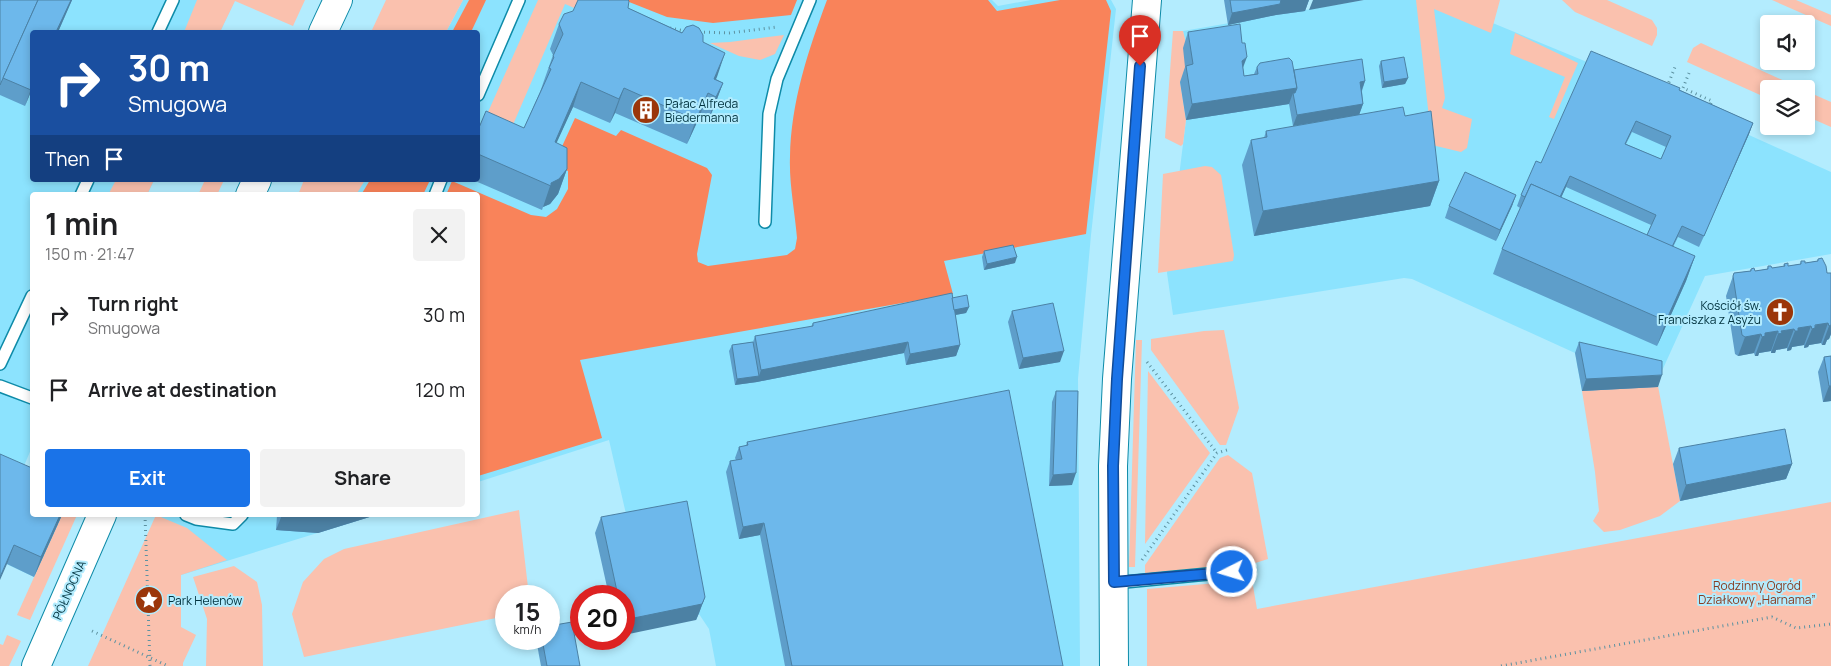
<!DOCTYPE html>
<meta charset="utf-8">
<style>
:root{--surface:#fff;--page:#f2f2f2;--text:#202124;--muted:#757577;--accent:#1a73e8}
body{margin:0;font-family:Manrope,sans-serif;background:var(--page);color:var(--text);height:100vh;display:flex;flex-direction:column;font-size:19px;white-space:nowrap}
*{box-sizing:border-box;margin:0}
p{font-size:16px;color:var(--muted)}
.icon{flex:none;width:28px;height:28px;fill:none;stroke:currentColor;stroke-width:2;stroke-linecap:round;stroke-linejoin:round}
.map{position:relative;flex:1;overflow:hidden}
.side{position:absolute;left:30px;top:192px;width:450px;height:325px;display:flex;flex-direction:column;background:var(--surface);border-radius:5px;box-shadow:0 2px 8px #0003}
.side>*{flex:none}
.guide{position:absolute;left:30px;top:30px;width:450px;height:152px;border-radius:5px;box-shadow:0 2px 8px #0003;background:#1a4fa0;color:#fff;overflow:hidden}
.controls{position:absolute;left:1760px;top:15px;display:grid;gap:10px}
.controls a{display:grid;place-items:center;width:55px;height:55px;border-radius:5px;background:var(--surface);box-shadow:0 2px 8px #0003;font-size:25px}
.speed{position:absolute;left:495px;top:585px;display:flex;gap:10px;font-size:25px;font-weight:700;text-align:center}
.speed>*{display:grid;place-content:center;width:65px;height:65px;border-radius:50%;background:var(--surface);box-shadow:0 2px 8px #0003;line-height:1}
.speed small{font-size:12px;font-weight:400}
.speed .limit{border:8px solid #d22;background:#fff;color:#111}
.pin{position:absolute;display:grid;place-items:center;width:42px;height:42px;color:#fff;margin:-51px -21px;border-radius:50% 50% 50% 0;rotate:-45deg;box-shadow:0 0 5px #0007}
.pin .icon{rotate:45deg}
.me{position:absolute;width:55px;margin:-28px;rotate:265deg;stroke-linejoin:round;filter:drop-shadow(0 0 4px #0008)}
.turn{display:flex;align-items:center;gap:18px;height:105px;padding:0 15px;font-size:22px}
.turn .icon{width:65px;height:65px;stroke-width:2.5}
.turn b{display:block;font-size:35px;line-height:42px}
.then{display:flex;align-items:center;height:48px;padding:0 15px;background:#0003;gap:10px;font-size:19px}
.round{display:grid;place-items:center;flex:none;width:52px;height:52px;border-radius:5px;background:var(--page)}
.overview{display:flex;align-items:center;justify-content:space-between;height:85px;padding:0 15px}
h1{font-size:30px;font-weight:700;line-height:38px}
.button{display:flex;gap:10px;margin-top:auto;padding:10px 15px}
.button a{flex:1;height:58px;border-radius:5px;background:var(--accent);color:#fff;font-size:20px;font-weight:700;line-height:58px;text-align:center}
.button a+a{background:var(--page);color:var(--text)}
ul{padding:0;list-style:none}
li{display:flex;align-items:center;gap:15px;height:75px;padding:0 15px}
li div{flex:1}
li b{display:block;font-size:19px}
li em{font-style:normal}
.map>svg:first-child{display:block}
</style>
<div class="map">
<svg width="1831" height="666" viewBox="0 0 1831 666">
<rect width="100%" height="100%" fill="#b3ecfe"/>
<!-- built -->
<g fill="#8ce3fe">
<path d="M0,0H235L220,32H32V180H154L147,195H32V447L21,473L32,515H62L34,577L0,561Z"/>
<path d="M463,0H992L998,6L1031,0H1111L1116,9L1091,235L1078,379L1080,666H716L709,629L699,614L696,620L624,596L629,527L609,440L478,482V195H354L364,180H478V32H446Z"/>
<path d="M1364,0H1437L1587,62L1831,172V254L1705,276L1661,373L1658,387L1582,391L1575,353L1412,279L1404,278L1173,315L1167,273L1186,120L1180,82L1183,48L1186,46L1183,31Z"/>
<path d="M161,515H376L181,575L155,530Z"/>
</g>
<!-- green -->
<g fill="#fac1ae">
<path d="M197,0H305L293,26L235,1L220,32H184Z"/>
<path d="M386,0H463L446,32H371Z"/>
<path d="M538,0H585L595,17L565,4L506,141L480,130Z"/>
<path d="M1416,0H1500L1491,33L1434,9L1445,98L1442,108L1472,119L1467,148L1461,152L1432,145Z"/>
<path d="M1562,0H1607L1652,20L1657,28V35L1652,46L1575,12Z"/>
<path d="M1772,0H1796L1831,15V26Z"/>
<path d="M1173,31H1183L1187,47L1188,80L1180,82L1186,120L1183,144L1181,146L1165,138Z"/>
<path d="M1515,33L1578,63L1554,119L1549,117L1565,77L1510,54Z"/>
<path d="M784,35L775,54L760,60L739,56L710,43L730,42Z"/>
<path d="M1701,43L1802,89H1769V99L1687,62L1693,48Z"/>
<path d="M1806,91L1831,102V127L1806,116Z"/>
<path d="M1205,166L1212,167L1221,175L1234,255L1233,261L1158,273L1163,174Z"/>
<path d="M116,180H154L147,195H108Z"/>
<path d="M205,180H224L217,195H198Z"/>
<path d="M304,180H365L356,195H298Z"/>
<path d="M1224,330L1239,408L1226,445H1220L1151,350V339L1204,331Z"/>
<path d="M1136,340H1142L1135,567H1129Z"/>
<path d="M1148,371L1210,453L1145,544Z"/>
<path d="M1658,386L1680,501L1660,516L1620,530L1604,532L1593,521L1599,511L1595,472L1582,391Z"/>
<path d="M1228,455L1252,473L1268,559L1249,565L1145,576V565L1220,458Z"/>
<path d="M1831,502V666H1147V589L1252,580L1257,609Z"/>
<path d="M519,510L529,596H506V616L304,657L292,614L303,582L324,559L344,549Z"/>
<path d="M62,515H77L30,620L17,615Z"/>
<path d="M156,515L187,528L227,560L181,575V627L196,635L183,663V666H88Z"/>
<path d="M234,566L257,582L262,605L263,666H206L207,619L193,577Z"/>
<path d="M7,635L21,641L9,666H0V644L3,645Z"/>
</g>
<!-- forest -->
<g fill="#f9835a">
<path d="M469,0H486L471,32H452Z"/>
<path d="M624,0H797L791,15L713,23L667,17Z"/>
<path d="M827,0H988L997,11L1060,0H1106L1111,11L1086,234L944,261L953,294L580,360L602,438L478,476V195H446L452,181L531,215L546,217L557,209L568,189V171L554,164L575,118L616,136L621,130L707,168L712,175L697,254L698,262L708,266L787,255L795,249L797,238C795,212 789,184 790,157C791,102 808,51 827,0Z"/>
<path d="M370,180H430L423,195H361Z"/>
</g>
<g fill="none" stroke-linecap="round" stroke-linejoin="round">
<defs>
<g id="service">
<path d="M158,32L173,0"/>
<path d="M478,95L519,0"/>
<path d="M81,195L88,180"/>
<path d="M435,195L441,180"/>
<path d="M765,222L769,114L777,79L810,0"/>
<path d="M0,364L32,296"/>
<path d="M0,386L32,398"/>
<path d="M186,515L196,519L233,524L242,515"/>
<path d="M1114,583L1250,570"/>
</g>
<g id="tertiary">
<path d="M323,32L338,0"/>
<path d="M250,195L257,180"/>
<path d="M36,666L102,515"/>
<path d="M1114,666L1113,466L1117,379L1147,0"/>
</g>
</defs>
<!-- service casing -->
<use href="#service" stroke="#0e8ba8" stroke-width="14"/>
<!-- tertiary casing -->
<use href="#tertiary" stroke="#0e8ba8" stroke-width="30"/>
<!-- path -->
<g stroke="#5d92a1" stroke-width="3" stroke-dasharray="1 4" stroke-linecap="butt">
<path d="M670,28L685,31"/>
<path d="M699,32L729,33L777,27"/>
<path d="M1689,73L1683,88L1712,101L1709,107"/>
<path d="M1667,87L1675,67"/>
<path d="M1147,362L1217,453"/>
<path d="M145,515L150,666"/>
<path d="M1142,560L1217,453L1227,450"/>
<path d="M92,631L168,666"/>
<path d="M1501,666L1772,617L1796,628L1831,624"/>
</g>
<!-- service -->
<use href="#service" stroke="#fff" stroke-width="11"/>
<!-- tertiary -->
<use href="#tertiary" stroke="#fff" stroke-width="28"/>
</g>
<!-- wall -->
<g fill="#5e9eca" fill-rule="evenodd">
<path d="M0,0H72L58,32H32V89L25,106L0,95Z"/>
<path d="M1224,0H1309L1305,11L1276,15L1228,25Z"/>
<path d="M628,8L703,42L716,79L723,83L714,107L708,121L699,118L687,144L615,113L610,123L573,107L556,143L567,169L558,194L550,204L543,207L542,210L473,180H478V130L524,128L540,92L553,55L550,49L559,24Z"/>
<path d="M1188,32L1243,68L1244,76L1254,74L1257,67L1294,70L1365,81L1362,91L1363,104L1359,115L1293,126L1289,104L1186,120L1180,82L1185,67L1183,48Z"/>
<path d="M1381,61L1408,78L1405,84L1382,88L1379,66Z"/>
<path d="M1680,90L1753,123L1749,134L1699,247L1678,237L1673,247L1695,256L1686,281L1657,346L1493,274L1502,249L1520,208L1517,206L1521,195L1541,163ZM1632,132L1666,147L1661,159L1626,144ZM1566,187L1651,225L1647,235L1561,198Z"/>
<path d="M1405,116L1439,181L1430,206L1254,236L1242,165L1251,140L1264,138L1266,131Z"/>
<path d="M1516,195L1512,206L1496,241L1445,218L1449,206Z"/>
<path d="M984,251L1015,263L984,270L982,257Z"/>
<path d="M1818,259L1827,273H1831V334L1829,339L1827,340L1825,345H1822L1821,343L1809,345L1808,347L1804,348V345L1792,347L1791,350L1787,351V348L1776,350L1775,353H1771V351L1759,353L1758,356H1755L1754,353L1738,356L1735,354L1726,296L1734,273L1750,271L1751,269L1755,271L1767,269L1768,266L1772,268L1783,267L1784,264L1788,266L1800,264L1801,261L1805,263L1817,261Z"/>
<path d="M952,298L969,307L966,313L955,315L960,345L956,356L906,365L904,353L757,382L735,385L729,351L732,345L753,342L755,336L811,327L813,323Z"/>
<path d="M1012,311L1060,362L1019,369L1008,322Z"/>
<path d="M1579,342L1658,387L1582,391L1575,353Z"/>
<path d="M1831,356V401L1823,402L1818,372L1824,357Z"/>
<path d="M1056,391L1072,485L1049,486L1052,402Z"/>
<path d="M747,442L1063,666H785L760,535L739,539L726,472L730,461L736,460L735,458L739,447L746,446Z"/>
<path d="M1679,448L1792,464L1786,479L1680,501L1673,464Z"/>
<path d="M0,454L62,515L34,577L7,564Z"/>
<path d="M277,515H376L318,533L276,530Z"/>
<path d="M601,517L705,597L699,613L696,620L624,596H609L595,533Z"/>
<path d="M536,639H549L580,666H541Z"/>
</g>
<!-- shaded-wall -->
<g fill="#4c81a4">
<path d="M71,0H72L58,32H56Z"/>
<path d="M1281,0H1309L1305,11L1276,15L1228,25L1232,13Z"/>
<path d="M1313,0H1364L1309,10Z"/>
<path d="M725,53L717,77L709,94L714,79Z"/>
<path d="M1247,57L1241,73L1242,61Z"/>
<path d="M1408,78L1405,84L1382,88L1384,82Z"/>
<path d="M1365,81L1361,92L1360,82Z"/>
<path d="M581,82L573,107L546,166L555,142Z"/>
<path d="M723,83L714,107L708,121L716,97Z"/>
<path d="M32,86V89L25,106Z"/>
<path d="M624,88L615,113L610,123L619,99Z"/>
<path d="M1297,88L1294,96L1293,93L1289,104L1186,120L1192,104Z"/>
<path d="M708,93L699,118L687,144L696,120Z"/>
<path d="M1363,104L1359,115L1293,126L1297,115Z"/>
<path d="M1753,123L1749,134L1699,247L1704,236Z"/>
<path d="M567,169L558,194L550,204L543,207L551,183Z"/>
<path d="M1570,176L1566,187L1550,221L1554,210Z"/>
<path d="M1439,181L1430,206L1254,236L1263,211Z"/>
<path d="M1516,195L1512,206L1496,241L1500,230Z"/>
<path d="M1695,256L1686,281L1657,346L1666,321Z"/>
<path d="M1017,257L1015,263L984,270L987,264Z"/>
<path d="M969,307L966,313L950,316L952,310Z"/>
<path d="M1831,313V334L1829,339L1827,340L1825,345H1822L1829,326L1828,323L1821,343L1809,345L1808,347L1804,348L1812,329Z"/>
<path d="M1811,326L1804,345L1792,347L1791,350L1787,351L1795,331L1798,328Z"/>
<path d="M1794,329L1787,348L1776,350L1775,353H1771L1778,334L1781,331Z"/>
<path d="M1778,331L1771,351L1759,353L1758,356H1755L1762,337L1765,333Z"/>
<path d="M1761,334L1754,353L1738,356L1745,337Z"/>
<path d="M908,342L904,353L757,382L735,385L737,379L759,376L761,370Z"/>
<path d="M960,345L956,356L906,365L910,354Z"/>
<path d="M1064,351L1060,362L1019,369L1023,358Z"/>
<path d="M1662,375L1658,387L1582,391L1586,379Z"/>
<path d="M1829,386H1831V401L1823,402Z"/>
<path d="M1792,464L1786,479L1680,501L1686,485Z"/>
<path d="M1076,473L1072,485L1049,486L1053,475Z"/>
<path d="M60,515H62L34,577L41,557Z"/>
<path d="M282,515H376L318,533L276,530Z"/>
<path d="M764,523L760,535L739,539L743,527Z"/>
<path d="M14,545L7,564L0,580V577Z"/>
<path d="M705,597L699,613L696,620L624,635V620Z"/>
</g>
<!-- building -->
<g fill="#6db8eb" stroke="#4c81a4" fill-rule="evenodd">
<path d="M0,0H38L0,85Z"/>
<path d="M38,0H71L56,32H32V86L31,90L3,78Z"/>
<path d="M578,0H628L629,1L628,8L682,33L686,27L693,25L699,28L703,35V42L725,53L714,79L723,83L716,97L708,93L696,120L624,88L619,99L581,82L555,142L567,148V169L559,179L551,183V186L478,154V130L486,111L524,128L551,69L549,68L554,57L553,56L563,34L559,24L564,14L573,11Z"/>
<path d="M1230,0H1281L1280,4L1232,13Z"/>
<path d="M1240,24L1242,43H1245L1247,57L1242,61L1244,76L1258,74L1257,67L1260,63L1289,58L1292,61L1297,88L1192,104L1186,66L1193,64L1188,32Z"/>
<path d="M1591,51L1680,88L1679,90L1753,123L1704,236L1682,226L1672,247L1647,235L1656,215L1570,176L1560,197L1531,184L1525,197L1521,195L1536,161L1541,163ZM1636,121L1671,136L1661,159L1625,144Z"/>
<path d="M1404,57L1408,78L1384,82L1381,61Z"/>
<path d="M1362,59L1365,81L1360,82L1363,104L1297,115L1293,93H1295L1297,88L1294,70Z"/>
<path d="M1403,107L1405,116L1431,111L1439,181L1263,211L1251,140L1267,137L1266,131Z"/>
<path d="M1465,172L1516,195L1500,230L1449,206Z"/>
<path d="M1531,184L1695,256L1666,321L1502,249Z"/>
<path d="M1013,245L1017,257L987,264L984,251Z"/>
<path d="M1822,258L1826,266L1827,273H1831V325L1829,326L1828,323L1815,325V328L1812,329L1811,326L1798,328V331H1795L1794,329L1781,331L1782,333L1778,334V331L1765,333V336L1762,337L1761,334L1745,337L1742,335L1733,276L1734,273L1751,271V269L1754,268L1755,271L1768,269V266H1771L1772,268L1785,266L1784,264L1788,263V266L1801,264V261H1805V263L1818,261V259Z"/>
<path d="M952,293L960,345L910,354L908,342L761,370L755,336L813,326V323Z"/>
<path d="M967,295L969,307L954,310L952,298Z"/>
<path d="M1053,303L1064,351L1023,358L1012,311Z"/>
<path d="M753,342L759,376L737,379L732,345Z"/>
<path d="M1579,342L1662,361V375L1586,379Z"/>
<path d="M1831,356V386H1829L1824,357Z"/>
<path d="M1009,390L1063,666H792L764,523L743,527L730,461L742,459L739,447L748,445L747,442Z"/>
<path d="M1056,391H1078L1076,473L1053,475Z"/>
<path d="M1785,429L1792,464L1686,485L1679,448Z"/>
<path d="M0,454L32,468V515H60L41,557L14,545L0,577Z"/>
<path d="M687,501L705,597L702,604L624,620V596H618L601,517Z"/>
<path d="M572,622L580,666H547L542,639H549V626Z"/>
</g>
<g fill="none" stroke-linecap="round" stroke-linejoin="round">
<defs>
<path id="route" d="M1140,66L1117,379L1113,466L1114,582L1232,572"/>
</defs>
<!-- route casing -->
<use href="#route" stroke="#114b97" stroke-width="12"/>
<!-- route -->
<use href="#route" stroke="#1a73e8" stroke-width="9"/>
</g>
<!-- icons -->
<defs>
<symbol id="building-disc" viewBox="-11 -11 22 22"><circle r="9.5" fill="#9b360a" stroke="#b3ecfe"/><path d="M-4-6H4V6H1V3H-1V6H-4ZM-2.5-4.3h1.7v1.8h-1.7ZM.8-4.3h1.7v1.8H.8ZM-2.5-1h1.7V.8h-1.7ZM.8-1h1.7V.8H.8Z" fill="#fff"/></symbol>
<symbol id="church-disc" viewBox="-11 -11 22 22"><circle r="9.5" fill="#9b360a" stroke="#b3ecfe"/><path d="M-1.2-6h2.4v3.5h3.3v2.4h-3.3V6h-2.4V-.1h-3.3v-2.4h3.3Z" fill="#fff"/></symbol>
<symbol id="sight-disc" viewBox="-11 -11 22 22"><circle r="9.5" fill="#9b360a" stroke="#b3ecfe"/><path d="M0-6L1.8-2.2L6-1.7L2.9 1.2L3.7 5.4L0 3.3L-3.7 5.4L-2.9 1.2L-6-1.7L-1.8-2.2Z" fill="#fff"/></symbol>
</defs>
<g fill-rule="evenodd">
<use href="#building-disc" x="630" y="94" width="32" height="32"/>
<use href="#church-disc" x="1764" y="296" width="32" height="32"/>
<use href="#sight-disc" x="133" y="584" width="32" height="32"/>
</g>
<g text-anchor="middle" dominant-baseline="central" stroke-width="4" stroke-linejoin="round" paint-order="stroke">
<!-- poi labels -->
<g font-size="12" fill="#02333f" stroke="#b3ecfe" text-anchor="start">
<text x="665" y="103">Pałac Alfreda<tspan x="665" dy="14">Biedermanna</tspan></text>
<text x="1761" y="305" text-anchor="end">Kościół św.<tspan x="1761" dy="14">Franciszka z Asyżu</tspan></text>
<text x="168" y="600">Park Helenów</text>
</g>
<!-- park labels -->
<g font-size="12" fill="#883c21" stroke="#b3ecfe">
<text x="1757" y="585">Rodzinny Ogród<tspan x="1757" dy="14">Działkowy „Harnama”</tspan></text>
</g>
<!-- street labels -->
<g font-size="12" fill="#02333f" stroke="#b3ecfe">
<text transform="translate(69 590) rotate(-66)">PÓŁNOCNA</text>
</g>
</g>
</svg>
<div class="controls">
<a><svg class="icon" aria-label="sound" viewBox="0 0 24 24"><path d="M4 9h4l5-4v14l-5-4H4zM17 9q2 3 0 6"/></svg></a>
<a><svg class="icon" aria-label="layers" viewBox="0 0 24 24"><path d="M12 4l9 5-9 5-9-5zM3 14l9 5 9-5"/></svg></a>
</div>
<div class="speed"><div>15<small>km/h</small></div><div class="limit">20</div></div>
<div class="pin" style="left:1140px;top:66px;background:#d93025"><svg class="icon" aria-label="arrive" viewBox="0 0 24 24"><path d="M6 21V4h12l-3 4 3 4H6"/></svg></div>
<svg class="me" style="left:1232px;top:572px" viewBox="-20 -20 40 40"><circle r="17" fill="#1a73e8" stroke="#fff" stroke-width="3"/><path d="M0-11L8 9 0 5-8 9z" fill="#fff"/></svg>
<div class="guide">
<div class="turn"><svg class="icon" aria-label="right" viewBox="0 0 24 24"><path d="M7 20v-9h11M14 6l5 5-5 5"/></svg><div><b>30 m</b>Smugowa</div></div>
<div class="then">Then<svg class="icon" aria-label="arrive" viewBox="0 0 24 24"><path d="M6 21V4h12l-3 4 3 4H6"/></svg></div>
</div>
<section class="side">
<div class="overview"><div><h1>1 min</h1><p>150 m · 21:47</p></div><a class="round"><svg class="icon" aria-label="close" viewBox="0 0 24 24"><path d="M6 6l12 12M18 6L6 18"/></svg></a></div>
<ul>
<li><svg class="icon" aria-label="right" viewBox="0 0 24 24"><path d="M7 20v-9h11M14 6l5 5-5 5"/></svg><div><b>Turn right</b><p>Smugowa</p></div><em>30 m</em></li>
<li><svg class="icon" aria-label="arrive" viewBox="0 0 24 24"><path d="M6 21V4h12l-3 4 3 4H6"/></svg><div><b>Arrive at destination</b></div><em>120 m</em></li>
</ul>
<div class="button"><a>Exit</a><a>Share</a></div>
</section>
</div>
